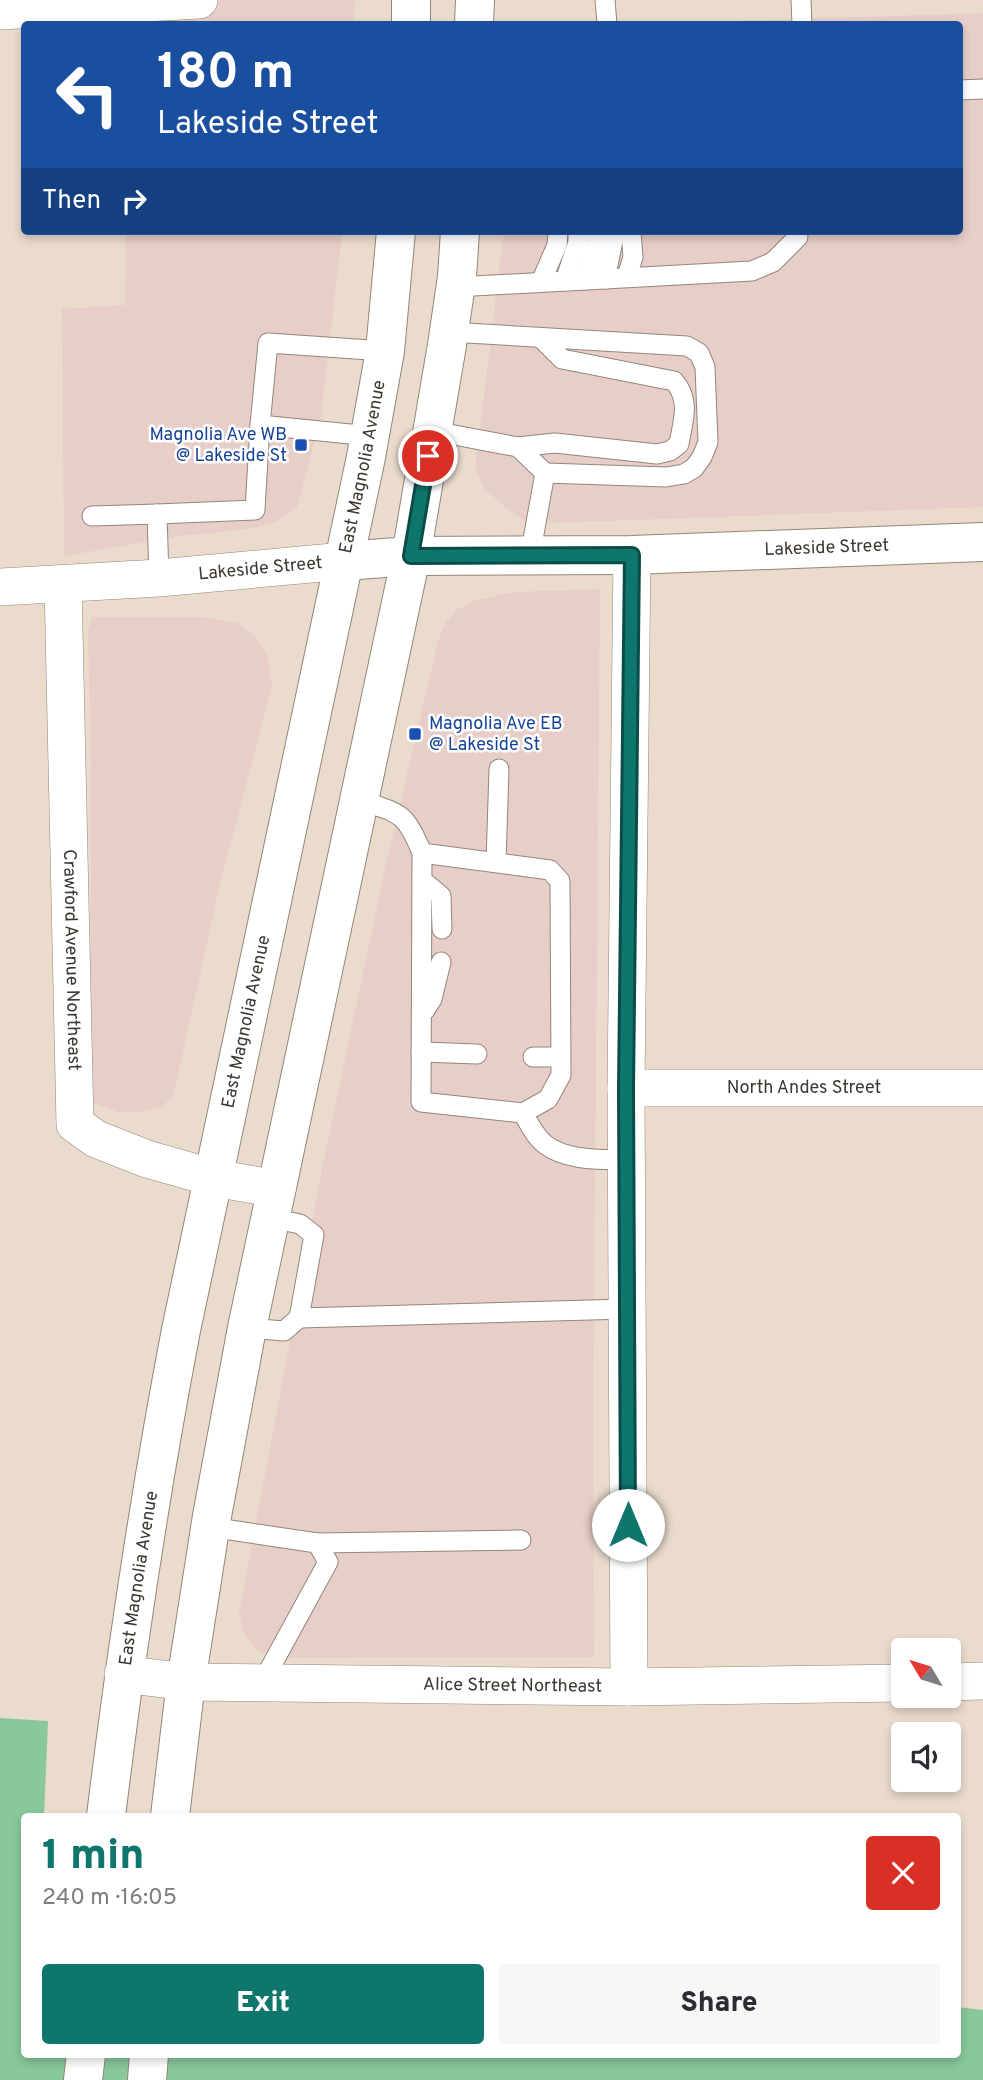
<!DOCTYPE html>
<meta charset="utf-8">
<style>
:root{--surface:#fff;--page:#f7f7f7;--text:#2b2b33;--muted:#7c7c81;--accent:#0f766e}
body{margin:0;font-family:Overpass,sans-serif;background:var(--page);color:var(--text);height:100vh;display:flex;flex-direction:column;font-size:26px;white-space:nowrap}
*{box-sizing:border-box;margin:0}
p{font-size:23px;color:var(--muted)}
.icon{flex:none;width:38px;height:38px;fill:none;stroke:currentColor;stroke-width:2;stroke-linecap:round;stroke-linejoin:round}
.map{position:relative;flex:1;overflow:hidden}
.details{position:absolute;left:21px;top:1813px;width:940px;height:245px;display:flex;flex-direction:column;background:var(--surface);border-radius:7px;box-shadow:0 4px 10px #0003}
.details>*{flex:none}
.top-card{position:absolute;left:21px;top:21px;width:942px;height:214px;border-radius:7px;box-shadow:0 4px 10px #0003;background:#1a4fa0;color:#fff;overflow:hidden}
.needle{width:46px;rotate:308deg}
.buttons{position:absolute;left:891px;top:1638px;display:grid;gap:14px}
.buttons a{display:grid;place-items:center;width:70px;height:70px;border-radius:7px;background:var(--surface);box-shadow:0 4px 10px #0003;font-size:35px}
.pin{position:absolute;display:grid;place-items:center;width:60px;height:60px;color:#fff;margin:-30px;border:4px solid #fff;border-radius:50%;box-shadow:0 2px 7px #0007}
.me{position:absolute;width:77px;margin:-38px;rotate:0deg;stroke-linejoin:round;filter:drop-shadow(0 0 5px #0008)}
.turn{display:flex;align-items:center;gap:24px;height:147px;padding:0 21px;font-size:32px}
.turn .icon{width:91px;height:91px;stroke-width:2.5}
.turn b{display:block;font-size:49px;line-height:60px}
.then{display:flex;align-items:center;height:66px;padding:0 21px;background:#0003;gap:14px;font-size:26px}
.round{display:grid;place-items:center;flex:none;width:74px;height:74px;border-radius:7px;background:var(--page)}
.head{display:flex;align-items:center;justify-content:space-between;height:119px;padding:0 21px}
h1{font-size:42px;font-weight:800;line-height:52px;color:var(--accent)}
.action{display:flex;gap:14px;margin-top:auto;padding:14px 21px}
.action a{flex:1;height:80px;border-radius:7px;background:var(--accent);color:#fff;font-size:28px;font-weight:800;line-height:80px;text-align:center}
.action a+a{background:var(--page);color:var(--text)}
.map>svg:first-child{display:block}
</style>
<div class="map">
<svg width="983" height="2080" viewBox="0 0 983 2080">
<rect width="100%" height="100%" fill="#eadbcd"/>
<!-- commercial -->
<g fill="#e7cec9">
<path d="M153,0H355L354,24H151Z"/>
<path d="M983,13V507L552,523L526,521L507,509L483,487L475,467L504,231H959V24H643Z"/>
<path d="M126,231H342L321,418L297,507L278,521L250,529L188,535L64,556L62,309L125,305Z"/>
<path d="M600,589L593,1423L594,1657L282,1658L258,1651L245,1636L239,1614L323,1164L383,878L438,641L445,624L456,610L476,600L516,592Z"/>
<path d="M92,617H202L240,624L256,638L267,656L272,686L219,888L173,1097L161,1107L142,1112H118L90,1102L91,760L88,632Z"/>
</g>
<!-- green -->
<path fill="#88c89a" d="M0,1718L48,1721L44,1816H24V2054H957V2007L983,2010V2080H0Z"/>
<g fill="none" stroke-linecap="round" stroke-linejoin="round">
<defs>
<g id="lane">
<path d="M605,0L607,24"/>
<path d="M801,0L802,24"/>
<path d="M959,90L983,89"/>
<path d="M627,277L633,257L631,231"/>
<path d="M605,279L615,231"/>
<path d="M585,280L597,242L596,231"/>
<path d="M565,281L578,242V231"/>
<path d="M541,282L557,245L558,231"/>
<path d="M456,287L752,271L773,262L798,237"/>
<path d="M449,332L687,346L699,353L705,367L708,442L702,457L694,468L684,474L666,477L545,473L530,556"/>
<path d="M260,425L370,436"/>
<path d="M433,431L518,447L545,473"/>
<path d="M518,447L555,443L657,454L670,451L679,444C683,421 691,400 674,381L562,359L541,338"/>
<path d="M92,516L157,514"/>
<path d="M159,578L157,514L255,510L260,425L268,343L385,351"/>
<path d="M360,800C400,814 405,811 422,853L421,1102L523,1113L548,1099L561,1075L560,881L550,870L422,853"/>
<path d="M496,862L499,769"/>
<path d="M422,880L441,896L442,929"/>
<path d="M425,1010L432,999L441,962"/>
<path d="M421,1052L477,1054"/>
<path d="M533,1057H560"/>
<path d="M523,1113C529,1124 536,1138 546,1145C567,1161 601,1159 626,1160"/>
<path d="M299,1318L627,1309"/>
<path d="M247,1328L284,1331L299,1318L314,1235L300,1224L271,1218"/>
<path d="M210,1527L317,1543L328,1562L262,1683"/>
<path d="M317,1543L521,1540"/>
</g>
<g id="street">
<path d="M0,11L199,0"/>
<path id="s1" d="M63,584L75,1124L96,1139L147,1159L214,1178L277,1189"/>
<path id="s2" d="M0,587L159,578L344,561"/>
<path id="s3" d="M626,1088H983"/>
<path id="s4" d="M123,1674L186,1682L629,1687L903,1683"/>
<path d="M948,1682L983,1681"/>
<path d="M629,1687L626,1088L632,555"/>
</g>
<g id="secondary">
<path id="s5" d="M344,561L411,556L632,555L983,542"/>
</g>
<g id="primary">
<path d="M411,0V24"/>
<path d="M474,24L475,0"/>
<path id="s6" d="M106,1816C126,1653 150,1492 181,1330L366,457L385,351L396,231"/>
<path d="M170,1816L186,1682L212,1516L247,1328L411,556L447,345L457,277L460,231"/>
<path d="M83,2080L86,2054"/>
<path d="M147,2080L149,2054"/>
</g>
</defs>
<!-- lane casing -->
<use href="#lane" stroke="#938678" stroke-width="21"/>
<!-- street casing -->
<use href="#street" stroke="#938678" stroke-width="38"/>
<!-- secondary casing -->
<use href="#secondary" stroke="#938678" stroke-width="40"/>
<!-- primary casing -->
<use href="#primary" stroke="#938678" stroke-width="40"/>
<!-- lane -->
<use href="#lane" stroke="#fff" stroke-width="19"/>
<!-- street -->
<use href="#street" stroke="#fff" stroke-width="37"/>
<!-- secondary -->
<use href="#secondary" stroke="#fff" stroke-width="38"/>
<!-- primary -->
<use href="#primary" stroke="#fff" stroke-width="38"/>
</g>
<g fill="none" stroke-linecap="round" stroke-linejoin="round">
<defs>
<path id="route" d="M428,456L411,556L632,555L626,1088L628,1525"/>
</defs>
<!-- route casing -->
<use href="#route" stroke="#0a4d48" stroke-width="18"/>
<!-- route -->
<use href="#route" stroke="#0f766e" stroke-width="12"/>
</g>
<!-- markers -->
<g fill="#1a4fb4" stroke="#fff" stroke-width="2.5">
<rect x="294" y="438" width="14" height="14" rx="3.5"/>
<rect x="408" y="727" width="14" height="14" rx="3.5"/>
</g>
<g text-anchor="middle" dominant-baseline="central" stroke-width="5" stroke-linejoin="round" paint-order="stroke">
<!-- transit labels -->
<g font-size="18" fill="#164399" stroke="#fff" text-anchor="end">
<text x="287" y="435">Magnolia Ave WB<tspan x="287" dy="21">@ Lakeside St</tspan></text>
<text x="429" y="724" text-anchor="start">Magnolia Ave EB<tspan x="429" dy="21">@ Lakeside St</tspan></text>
</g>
<!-- street labels -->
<g font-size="18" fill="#3d3731" stroke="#fff">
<text stroke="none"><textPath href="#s6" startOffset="1374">East Magnolia Avenue</textPath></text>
<text stroke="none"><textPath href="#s5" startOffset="483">Lakeside Street</textPath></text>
<text stroke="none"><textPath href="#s2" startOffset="261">Lakeside Street</textPath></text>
<text stroke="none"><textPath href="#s1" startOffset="376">Crawford Avenue Northeast</textPath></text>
<text stroke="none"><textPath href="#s6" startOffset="807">East Magnolia Avenue</textPath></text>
<text stroke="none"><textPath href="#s3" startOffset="178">North Andes Street</textPath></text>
<text stroke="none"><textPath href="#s6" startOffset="240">East Magnolia Avenue</textPath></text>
<text stroke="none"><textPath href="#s4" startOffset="390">Alice Street Northeast</textPath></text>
</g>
</g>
</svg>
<div class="buttons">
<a><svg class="needle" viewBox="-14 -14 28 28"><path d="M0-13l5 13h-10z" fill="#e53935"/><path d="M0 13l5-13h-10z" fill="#7c7c81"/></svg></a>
<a><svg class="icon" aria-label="sound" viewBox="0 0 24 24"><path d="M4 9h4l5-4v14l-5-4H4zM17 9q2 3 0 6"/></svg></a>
</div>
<div class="pin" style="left:428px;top:456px;background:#d93025"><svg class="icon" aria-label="arrive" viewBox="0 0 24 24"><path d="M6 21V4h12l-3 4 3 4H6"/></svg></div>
<svg class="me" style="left:628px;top:1525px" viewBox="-20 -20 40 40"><circle r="19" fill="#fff"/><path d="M0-13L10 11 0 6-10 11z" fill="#0f766e"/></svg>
<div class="top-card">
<div class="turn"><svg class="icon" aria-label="left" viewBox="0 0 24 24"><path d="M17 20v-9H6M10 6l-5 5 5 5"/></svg><div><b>180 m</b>Lakeside Street</div></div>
<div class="then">Then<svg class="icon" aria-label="right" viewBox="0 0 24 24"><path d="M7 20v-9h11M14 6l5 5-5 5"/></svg></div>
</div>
<section class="details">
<div class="head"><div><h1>1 min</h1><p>240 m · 16:05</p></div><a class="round" style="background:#d93025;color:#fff"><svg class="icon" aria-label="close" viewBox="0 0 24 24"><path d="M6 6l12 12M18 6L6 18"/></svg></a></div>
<div class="action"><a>Exit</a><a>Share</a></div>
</section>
</div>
